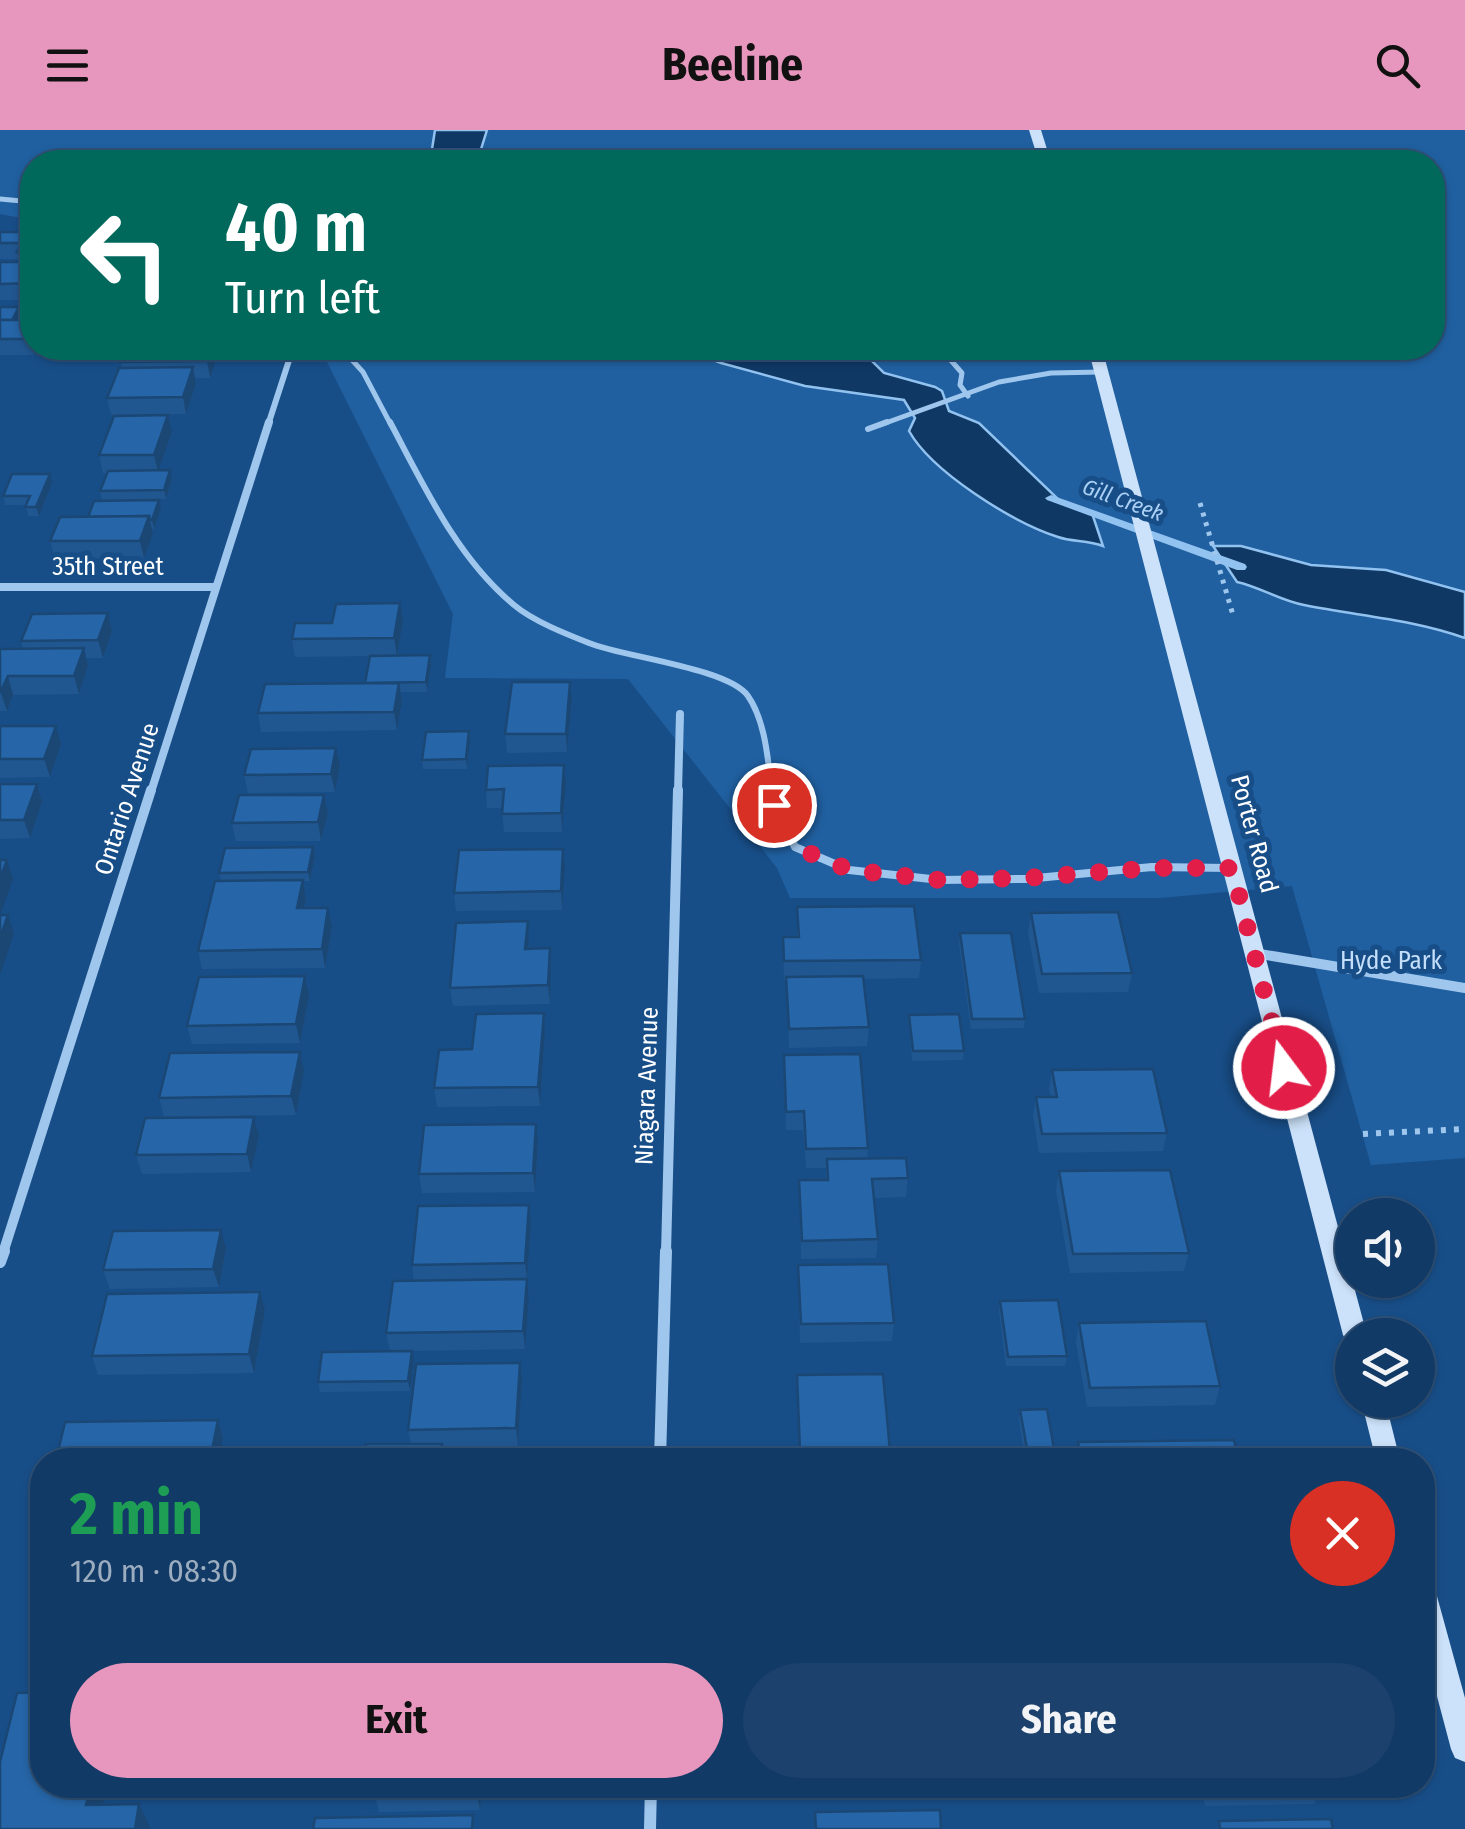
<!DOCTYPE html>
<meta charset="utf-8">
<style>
:root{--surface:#123a66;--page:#1b416c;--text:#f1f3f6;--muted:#9cadbf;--line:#31547a;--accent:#e797bd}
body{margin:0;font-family:"Fira Sans Condensed",sans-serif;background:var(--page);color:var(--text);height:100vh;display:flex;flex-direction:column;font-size:38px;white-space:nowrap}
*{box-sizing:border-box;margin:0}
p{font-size:32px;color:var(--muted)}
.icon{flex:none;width:55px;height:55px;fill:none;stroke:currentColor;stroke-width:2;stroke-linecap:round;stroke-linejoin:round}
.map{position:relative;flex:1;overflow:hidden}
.drawer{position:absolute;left:30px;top:1318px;width:1405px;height:350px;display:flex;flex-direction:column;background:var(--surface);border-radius:40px;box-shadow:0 2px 8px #0004,0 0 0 2px var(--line)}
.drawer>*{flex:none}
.top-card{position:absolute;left:20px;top:20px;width:1425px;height:210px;border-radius:40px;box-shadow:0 2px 8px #0004,0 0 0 2px var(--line);background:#00695c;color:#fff;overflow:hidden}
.fabs{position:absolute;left:1335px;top:1068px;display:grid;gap:20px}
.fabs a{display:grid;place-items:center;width:100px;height:100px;border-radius:50%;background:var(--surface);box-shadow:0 2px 8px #0004,0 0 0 2px var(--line);font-size:50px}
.pin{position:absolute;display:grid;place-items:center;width:85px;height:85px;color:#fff;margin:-42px;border:5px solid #fff;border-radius:50%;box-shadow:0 2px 10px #0007}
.me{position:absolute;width:110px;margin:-55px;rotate:345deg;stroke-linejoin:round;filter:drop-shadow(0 0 8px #0008)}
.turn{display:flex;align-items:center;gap:35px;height:210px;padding:0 40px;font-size:45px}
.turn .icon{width:130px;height:130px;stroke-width:2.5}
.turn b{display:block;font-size:70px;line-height:85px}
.round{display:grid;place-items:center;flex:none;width:105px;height:105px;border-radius:52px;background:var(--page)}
.overview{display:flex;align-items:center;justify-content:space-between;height:170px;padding:0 40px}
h1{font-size:60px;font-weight:700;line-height:75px;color:#1e9e55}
.action{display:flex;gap:20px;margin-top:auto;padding:20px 40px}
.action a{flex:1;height:115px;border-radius:60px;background:var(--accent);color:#111;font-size:40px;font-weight:700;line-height:115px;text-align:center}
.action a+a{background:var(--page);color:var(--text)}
header{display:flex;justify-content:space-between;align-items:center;height:130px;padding:0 40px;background:var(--accent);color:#111;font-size:45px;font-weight:700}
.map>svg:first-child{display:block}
</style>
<header><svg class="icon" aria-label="menu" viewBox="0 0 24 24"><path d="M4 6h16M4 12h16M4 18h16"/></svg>Beeline<svg class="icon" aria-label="search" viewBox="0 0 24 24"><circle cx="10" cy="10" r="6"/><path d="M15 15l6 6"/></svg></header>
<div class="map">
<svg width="1465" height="1699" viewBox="0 0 1465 1699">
<rect width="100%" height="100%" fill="#184e88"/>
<!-- green -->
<path fill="#2060a1" d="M0,0H1465V1028L1371,1035L1292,756L1160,768H790L777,738L628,549L445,548L453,484L320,218H1432V32H32V90L0,84Z"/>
<!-- water -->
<g fill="#0f3865" stroke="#92c2f0" stroke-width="2.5">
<path d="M435,0H487L477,32H430Z"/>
<path d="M682,218H849L867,226L884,243L935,257L942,261L949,281L979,293L1061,372L1092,383L1103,416C1088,410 1072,412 1058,407C1012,392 932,342 909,301L915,288L904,270L805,256L721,233Z"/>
<path d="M1213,416H1241L1311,435L1386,440L1465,462V508C1412,489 1358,486 1304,475C1281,471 1260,457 1237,452Z"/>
</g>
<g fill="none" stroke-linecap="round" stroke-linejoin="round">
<!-- stream -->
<path fill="#92c2f0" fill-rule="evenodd" d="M1051,365L1245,434L1247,437L1245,440H1237L1047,370L1045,368Z"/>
<!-- path-far1 -->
<path stroke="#9fc6ed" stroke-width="5" stroke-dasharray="4 6" stroke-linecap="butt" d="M1200,373L1233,485"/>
<!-- path -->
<path stroke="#9fc6ed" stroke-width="6" stroke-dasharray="5 8" stroke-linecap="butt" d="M1363,1004L1465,999"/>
<!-- service-far2 -->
<g stroke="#9fc6ed" stroke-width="5">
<path d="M0,69L32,72"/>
<path d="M341,218L363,242L391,295"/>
<path d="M940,218L962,243L960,255L968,266"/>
<path d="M880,295L999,252L1051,243L1101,242"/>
</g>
<!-- service-far1 -->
<g stroke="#9fc6ed" stroke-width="6">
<path d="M390,292C424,356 457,428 514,475C533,491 566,504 589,513C623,527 728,538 748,566C766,592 768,632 772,662"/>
<path d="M868,299L887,292"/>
</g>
<!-- service -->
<path stroke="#9fc6ed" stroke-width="8" d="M772,660L774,675L795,717L849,740L940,750L1026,749L1152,737L1230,738"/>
<!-- minor-far3 -->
<path stroke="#9fc6ed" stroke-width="6" d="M268,295L293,218"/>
<!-- minor-far2 -->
<g stroke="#9fc6ed" stroke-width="8">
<path d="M0,457H215"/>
<path d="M151,662L269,292"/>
<path d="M678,662L680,584"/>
</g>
<!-- minor-far1 -->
<g stroke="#9fc6ed" stroke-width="10">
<path d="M1254,823L1465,858"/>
<path d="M3,1123L151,660"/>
<path d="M666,1123L678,660"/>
</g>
<!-- minor -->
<g stroke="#9fc6ed" stroke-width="12">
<path d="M0,1132L4,1121"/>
<path d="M660,1330L666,1121"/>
<path d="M650,1699L651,1655"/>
</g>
<!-- secondary -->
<g fill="#cce2fa" fill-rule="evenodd">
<path d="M1029,0H1041L1051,32H1039Z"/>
<path d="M1088,218H1102L1367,1205H1352V1214L1347,1212L1343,1205Z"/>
<path d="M1361,1270H1385L1400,1330H1376Z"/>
<path d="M1422,1447L1431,1451L1435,1459L1465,1568V1632L1455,1628L1451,1619L1422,1510Z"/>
</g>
</g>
<!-- wall -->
<g fill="#215790">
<path d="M32,94V170H0V132H19L18,129H0V102H24Z"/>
<path d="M0,177H19L21,185L19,190H32L34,225H0Z"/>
<path d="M119,218H212L215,234L210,248H195L196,254L186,284L111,285L107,268L122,238L121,232L124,225H121Z"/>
<path d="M172,302L158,341L172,349L166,369L102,370L100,361L107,343H103L99,325Z"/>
<path d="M52,353L39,386H28L26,375H5L3,366Z"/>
<path d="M161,379L154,399H152L153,404L144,428L55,429L50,411L88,387Z"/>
<path d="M108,483L112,501L103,528H86L88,536L79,564L13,565L7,581H0V519H23L21,511Z"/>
<path d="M403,491L397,526L430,525L431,535L427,562H400L402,571L397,600L261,602L258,583L365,553L370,526L295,527L292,509Z"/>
<path d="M570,552L572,570L567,622L507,623L505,604Z"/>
<path d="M0,596L61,614L50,647L0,648Z"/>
<path d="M469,601L470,610L467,639H423L422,630Z"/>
<path d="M564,635L566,653L562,702H504L502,678H487L486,660Z"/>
<path d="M340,636L335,662L248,663L244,645Z"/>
<path d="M0,654H37L42,672L30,708L0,709Z"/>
<path d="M324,665L328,683L321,711H236L232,693Z"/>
<path d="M313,717L315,726L310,751H303L306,769L305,778L332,797L325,838L202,839L198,821L221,751L219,743Z"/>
<path d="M565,738L562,780L456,781L454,763Z"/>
<path d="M797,777L921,830L919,848L864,849L869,897L867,916L789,918L786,850H784L783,807H797Z"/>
<path d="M1031,783L1132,843L1128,862L1039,863L1028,802Z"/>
<path d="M528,791L529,819L550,818L551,837L550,874L453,876L450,858Z"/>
<path d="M960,803L1025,889L1024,898L971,899L959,813Z"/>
<path d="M305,846L309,865L300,913L192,914L187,896Z"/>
<path d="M544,883L545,902L540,976L437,977L434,958L472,919Z"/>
<path d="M909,885L964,921L963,930L912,931L909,894Z"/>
<path d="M300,922L304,941L296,985L164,987L159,968Z"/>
<path d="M784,925L868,1018L867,1029L908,1048L906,1067L874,1068L878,1109L876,1128L801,1129L799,1050H826V1038H806L803,1000H786Z"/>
<path d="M1052,940L1167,1003L1163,1021L1039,1023L1033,986L1036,967H1051L1049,959Z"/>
<path d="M259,1006L251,1042L142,1044L136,1025Z"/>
<path d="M538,1013L535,1062L422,1063L419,1044Z"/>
<path d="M1059,1041L1189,1123L1184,1141L1070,1143L1056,1060Z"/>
<path d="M531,1093L527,1152L529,1168L525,1219L412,1221L414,1230L410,1261L320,1262L318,1252L390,1221L386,1203L414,1151L412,1135Z"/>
<path d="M226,1118L219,1157L110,1159L103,1140Z"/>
<path d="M798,1135L894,1193L892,1211L800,1213Z"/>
<path d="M260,1162L265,1180L254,1243L98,1245L92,1226Z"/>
<path d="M1000,1171L1067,1226L1065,1236H1006L999,1181Z"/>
<path d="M1079,1193L1220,1256L1215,1275L1087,1277L1076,1212Z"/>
<path d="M520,1233L522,1251L518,1316L443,1318L445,1330H364L411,1314L408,1300Z"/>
<path d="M797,1245L890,1321L889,1330H799Z"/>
<path d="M1020,1280L1056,1330H1025L1019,1289Z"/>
<path d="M1078,1312L1239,1330H1075Z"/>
<path d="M42,1495V1537L36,1523Z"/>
<path d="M482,1655L480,1680L379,1682L375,1665Z"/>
<path d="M822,1655H907L906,1664L822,1665Z"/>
<path d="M1201,1655H1321V1658L1314,1674L1205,1676Z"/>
</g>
<!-- shaded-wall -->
<g fill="#1b4775">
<path d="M19,177L21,185L12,203L10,195Z"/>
<path d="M212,218L215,234L210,248L207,231Z"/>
<path d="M193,237L196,254L186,284L183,267Z"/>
<path d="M168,285L172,302L158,342L154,325Z"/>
<path d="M170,340L172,349L166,369L164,360Z"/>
<path d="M50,344L52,353L39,386L36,377Z"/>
<path d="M159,370L161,379L154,399L152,390Z"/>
<path d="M149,386L153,404L144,428L140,411Z"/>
<path d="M400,473L403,491L397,526L394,508Z"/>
<path d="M108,483L112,501L103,528L98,510Z"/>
<path d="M84,518L88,536L79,564L74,546Z"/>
<path d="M430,525L431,535L427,562L426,552Z"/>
<path d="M8,546L13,565L7,581L1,563Z"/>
<path d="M570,552L572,570L567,622L566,604Z"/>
<path d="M399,553L402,571L397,600L394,582Z"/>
<path d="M56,596L61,614L50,647L44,629Z"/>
<path d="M469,601L470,610L467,639L466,629Z"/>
<path d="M336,618L340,636L335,662L331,644Z"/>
<path d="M564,635L566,653L562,702L561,683Z"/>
<path d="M37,654L42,672L30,708L24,690Z"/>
<path d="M324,665L328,683L321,711L318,692Z"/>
<path d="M313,717L315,726L310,751L308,742Z"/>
<path d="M563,719L565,738L562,780L561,761Z"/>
<path d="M7,730L13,749L0,785V749Z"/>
<path d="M303,750L306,769L301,797L297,778Z"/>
<path d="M328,778L332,797L325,838L322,819Z"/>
<path d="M8,785L14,804L0,845V808Z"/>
<path d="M528,791L529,810L527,838L525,819Z"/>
<path d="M550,818L551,837L550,874L548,855Z"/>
<path d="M305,846L309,865L300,913L296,894Z"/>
<path d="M544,883L545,902L540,976L538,957Z"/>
<path d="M300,922L304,941L296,985L291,966Z"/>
<path d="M254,987L259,1006L251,1042L247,1024Z"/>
<path d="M536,994L538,1013L535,1062L533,1043Z"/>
<path d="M529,1075L531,1093L527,1152L529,1168L525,1219L523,1201L527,1149L525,1133Z"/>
<path d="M221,1100L226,1118L219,1157L213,1139Z"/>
<path d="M260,1162L265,1180L254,1243L249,1224Z"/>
<path d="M412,1221L414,1230L410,1261L408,1251Z"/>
<path d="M520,1233L522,1251L518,1316L516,1298Z"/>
<path d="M218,1290L223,1308L219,1330H210Z"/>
<path d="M91,1655H107L98,1698L86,1675Z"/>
<path d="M478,1655H482L480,1680L477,1664Z"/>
<path d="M139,1674L150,1697V1699H135Z"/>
</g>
<!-- building -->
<g fill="#2665a7" stroke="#1b4775" stroke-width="2.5">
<path d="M28,94H32V122H17L22,113H0V102H24Z"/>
<path d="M0,132H32V153L0,154Z"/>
<path d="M0,177H19L12,190H0Z"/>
<path d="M0,190H32V204L30,209H0Z"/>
<path d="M127,218H211L207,231L121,232Z"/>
<path d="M193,237L183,267L107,268L119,238Z"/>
<path d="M168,285L154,325H99L114,286Z"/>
<path d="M170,340L164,360L100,361L108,341Z"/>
<path d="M12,344H50L36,377H25L30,366H3Z"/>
<path d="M159,370L152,390H150L149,386L88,387L94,371Z"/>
<path d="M149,386L140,411H50L60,387Z"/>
<path d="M400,473L394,508L292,509L295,493H332L336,474Z"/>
<path d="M108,483L98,510L21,511L32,484Z"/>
<path d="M84,518L74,546H8L0,563V519Z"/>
<path d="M430,525L426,552L365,553L370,526Z"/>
<path d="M512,552H570L566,604H505Z"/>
<path d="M399,553L394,582L258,583L265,554Z"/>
<path d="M0,596H56L44,629H0Z"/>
<path d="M469,601L466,629L422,630L426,602Z"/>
<path d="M336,618L331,644L244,645L251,619Z"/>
<path d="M564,635L561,683L502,684L504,659L486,660L488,636Z"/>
<path d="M0,654H37L24,690H0Z"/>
<path d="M239,665H324L318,692L232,693Z"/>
<path d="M313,717L308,742L219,743L225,718Z"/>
<path d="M563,719L561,761L454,763L459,720Z"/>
<path d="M0,730H7L0,749Z"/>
<path d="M303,750L297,778H328L322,819L198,821L215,751Z"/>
<path d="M914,776L921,830L784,831L783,807H799L797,777Z"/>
<path d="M1118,782L1132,843L1042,844L1031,783Z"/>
<path d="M0,785H8L0,808Z"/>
<path d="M528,791L525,819L550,818L548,855L450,858L456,793Z"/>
<path d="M960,803H1011L1025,889H972Z"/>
<path d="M305,846L296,894L187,896L199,847Z"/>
<path d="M863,846L869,897L789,899L786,847Z"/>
<path d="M544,883L538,957L434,958L439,920L472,919L476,884Z"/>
<path d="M959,884L964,921H913L909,885Z"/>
<path d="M300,922L291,966L159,968L170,923Z"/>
<path d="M860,924L868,1018L806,1019L804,981L786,982L784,925Z"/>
<path d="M1153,939L1167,1003L1042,1004L1036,967H1057L1052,940Z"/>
<path d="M254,987L247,1024L136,1025L145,988Z"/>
<path d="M536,994L533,1043L419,1044L424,995Z"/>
<path d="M906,1028L908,1048L872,1049L878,1109L802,1111L799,1050H828L827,1029Z"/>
<path d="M1170,1040L1189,1123L1073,1124L1059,1041Z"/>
<path d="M529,1075L525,1133L412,1135L418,1076Z"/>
<path d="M221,1100L213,1139L103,1140L113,1101Z"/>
<path d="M888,1134L894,1193L801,1194L798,1135Z"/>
<path d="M527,1149L523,1201L386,1203L393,1151Z"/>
<path d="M260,1162L249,1224L92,1226L107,1164Z"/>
<path d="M1058,1170L1067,1226L1008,1227L1000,1171Z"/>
<path d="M1206,1191L1220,1256L1090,1258L1079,1193Z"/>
<path d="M412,1221L408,1251L318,1252L322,1222Z"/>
<path d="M520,1233L516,1298L408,1300L416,1234Z"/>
<path d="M883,1244L890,1321L800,1322L797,1245Z"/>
<path d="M1047,1279L1056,1330H1029L1020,1280Z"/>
<path d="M218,1290L210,1330H56L65,1292Z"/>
<path d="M1234,1310L1239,1330H1081L1078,1312Z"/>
<path d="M366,1314H442L440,1330H364Z"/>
<path d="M42,1495V1523H36Z"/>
<path d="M42,1562V1655H91L86,1675L139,1674L135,1699H0V1632L17,1563Z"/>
<path d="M376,1655H478L477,1664L375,1665Z"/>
<path d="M1210,1655H1321V1658L1210,1659Z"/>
<path d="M940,1680L941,1699H816L815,1682Z"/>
<path d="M473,1685L472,1699H313L315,1688Z"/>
<path d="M1331,1689L1333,1699H1220L1219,1691Z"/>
</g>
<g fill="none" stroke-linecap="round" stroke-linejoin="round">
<!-- route -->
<path stroke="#e11d48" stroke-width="18" stroke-dasharray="0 32.4" d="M774,675L795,717L850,740L940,750L1026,748L1152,738H1232L1284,938"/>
</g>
<g text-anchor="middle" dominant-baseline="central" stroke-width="10" stroke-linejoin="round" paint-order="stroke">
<!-- far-water labels -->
<g font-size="22" font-style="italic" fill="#abd0f5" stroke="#184e88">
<text transform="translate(1123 370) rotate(20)">Gill Creek</text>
</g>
<!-- street labels -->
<g font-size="25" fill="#fff" stroke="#184e88">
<text x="108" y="437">35th Street</text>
<text transform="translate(127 669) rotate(-72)">Ontario Avenue</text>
<text transform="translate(1254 704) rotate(75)">Porter Road</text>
<text transform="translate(647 956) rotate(-88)">Niagara Avenue</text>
</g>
<!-- park labels -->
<g font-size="25" fill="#c5dffa" stroke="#184e88">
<text x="1391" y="831">Hyde Park</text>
</g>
</g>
</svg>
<div class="fabs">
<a><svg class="icon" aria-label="sound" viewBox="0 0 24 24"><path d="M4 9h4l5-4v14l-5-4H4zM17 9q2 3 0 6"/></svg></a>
<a><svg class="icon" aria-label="layers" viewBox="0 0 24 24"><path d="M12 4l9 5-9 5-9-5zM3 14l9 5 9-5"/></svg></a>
</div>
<div class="pin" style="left:774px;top:675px;background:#d93025"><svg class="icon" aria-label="arrive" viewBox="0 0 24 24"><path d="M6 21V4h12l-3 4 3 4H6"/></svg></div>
<svg class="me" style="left:1284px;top:938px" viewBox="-20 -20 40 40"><circle r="17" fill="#e11d48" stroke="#fff" stroke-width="3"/><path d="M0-11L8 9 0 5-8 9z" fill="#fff"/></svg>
<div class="top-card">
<div class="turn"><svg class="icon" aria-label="left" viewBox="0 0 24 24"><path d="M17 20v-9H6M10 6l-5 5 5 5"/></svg><div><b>40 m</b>Turn left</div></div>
</div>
<section class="drawer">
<div class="overview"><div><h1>2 min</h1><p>120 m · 08:30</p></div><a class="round" style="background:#d93025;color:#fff"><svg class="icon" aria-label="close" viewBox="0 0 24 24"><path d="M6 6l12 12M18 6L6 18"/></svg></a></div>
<div class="action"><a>Exit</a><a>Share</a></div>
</section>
</div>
